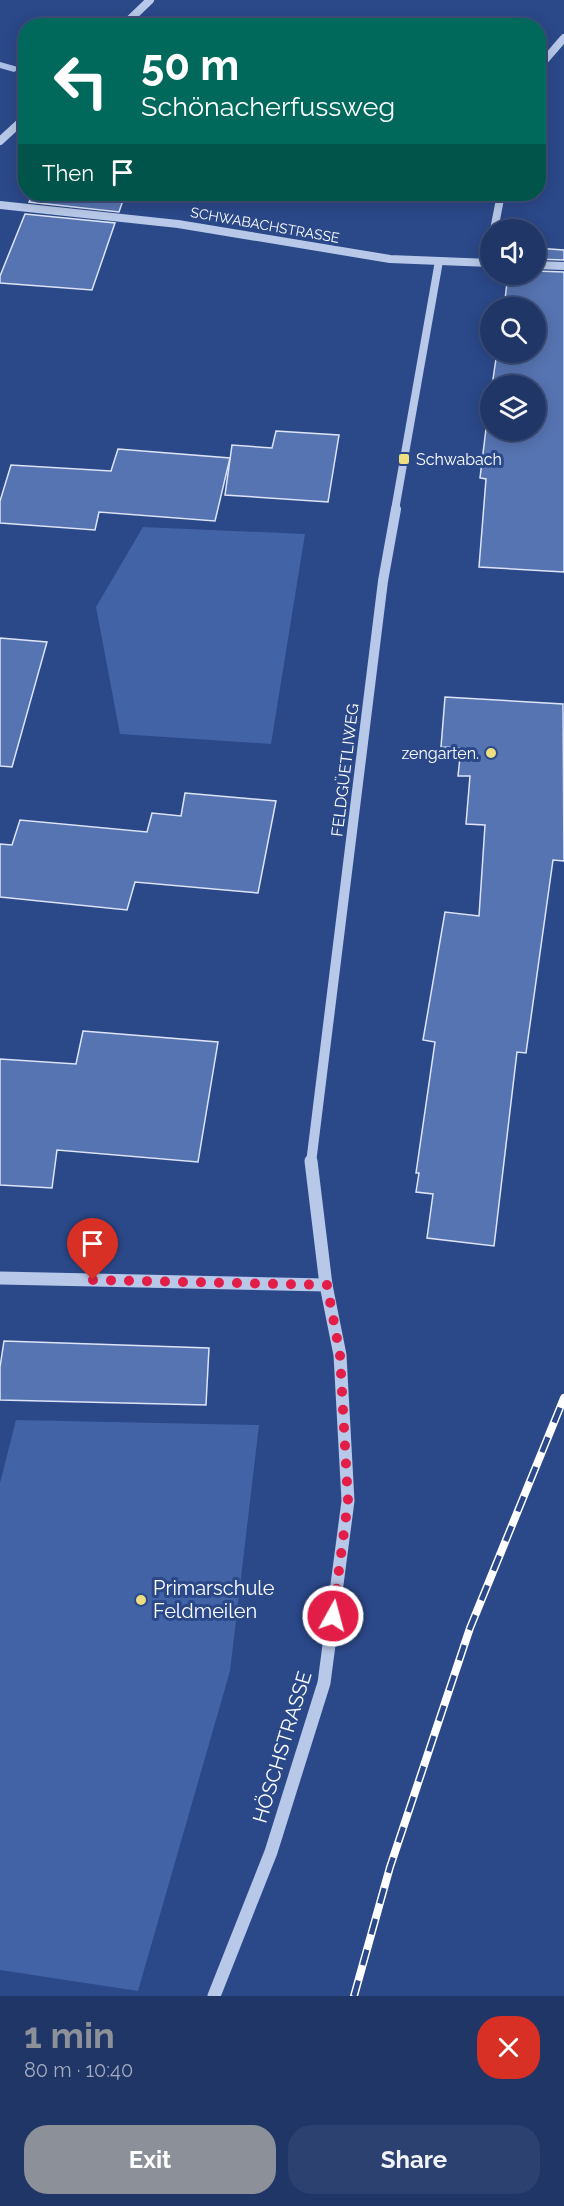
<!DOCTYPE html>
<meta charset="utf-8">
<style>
:root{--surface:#203667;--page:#2d4170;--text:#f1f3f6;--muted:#a2abc0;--line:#3d507b;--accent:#8c9099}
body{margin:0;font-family:Raleway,sans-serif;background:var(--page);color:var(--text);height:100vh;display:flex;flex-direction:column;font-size:22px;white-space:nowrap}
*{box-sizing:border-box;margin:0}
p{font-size:20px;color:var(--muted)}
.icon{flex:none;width:33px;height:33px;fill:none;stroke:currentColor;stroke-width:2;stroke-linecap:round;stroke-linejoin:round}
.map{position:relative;height:1996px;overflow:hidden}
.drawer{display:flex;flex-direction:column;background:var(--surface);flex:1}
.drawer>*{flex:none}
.guide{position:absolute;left:18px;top:18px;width:528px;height:183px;border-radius:24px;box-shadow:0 3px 15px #0003,0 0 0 2px var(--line);background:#00695c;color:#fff;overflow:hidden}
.fabs{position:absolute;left:480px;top:219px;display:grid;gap:12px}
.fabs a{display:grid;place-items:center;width:66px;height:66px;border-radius:50%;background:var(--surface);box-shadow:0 3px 15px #0003,0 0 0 2px var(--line);font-size:30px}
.pin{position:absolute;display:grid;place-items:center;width:51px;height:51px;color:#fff;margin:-62px -26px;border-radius:50% 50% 50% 0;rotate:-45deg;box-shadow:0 0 6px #0007}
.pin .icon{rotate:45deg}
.me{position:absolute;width:66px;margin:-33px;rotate:7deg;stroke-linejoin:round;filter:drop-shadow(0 0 4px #0008)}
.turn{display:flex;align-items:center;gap:21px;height:126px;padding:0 24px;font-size:27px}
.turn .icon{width:78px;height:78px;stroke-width:2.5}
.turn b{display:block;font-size:42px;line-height:51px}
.then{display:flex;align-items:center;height:57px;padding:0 24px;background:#0003;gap:12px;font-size:22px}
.round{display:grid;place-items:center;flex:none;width:63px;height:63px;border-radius:24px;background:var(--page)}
.summary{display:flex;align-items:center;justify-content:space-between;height:102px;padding:0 24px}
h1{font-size:36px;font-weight:700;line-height:45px;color:var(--accent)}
.primary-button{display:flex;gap:12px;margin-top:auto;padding:12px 24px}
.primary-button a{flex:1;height:69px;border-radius:24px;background:var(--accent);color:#fff;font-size:24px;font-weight:700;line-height:69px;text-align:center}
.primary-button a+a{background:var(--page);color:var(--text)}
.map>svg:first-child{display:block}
</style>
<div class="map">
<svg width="564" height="1996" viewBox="0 0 564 1996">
<rect width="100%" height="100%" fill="#2b4889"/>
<!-- green -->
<g fill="#4363a7">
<path d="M143,527L305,534L271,744L120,734L96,607Z"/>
<path d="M16,1420L259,1425L230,1671L138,1991L0,1970V1483Z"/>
</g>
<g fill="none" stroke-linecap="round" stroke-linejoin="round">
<!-- stream -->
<path fill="#adc1e8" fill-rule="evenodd" d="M0,62L18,67L19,69L14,72L0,68Z"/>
</g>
<!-- building -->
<g fill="#5774b2" stroke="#dce5f7" stroke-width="1.5">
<path d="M33,194H125L119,212L29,202Z"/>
<path d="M25,214L115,223L92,290L0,283V276Z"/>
<path d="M536,248L564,250V260L536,259Z"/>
<path d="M536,271L564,272V572L479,567L486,479L480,478L490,396V430H536V386H492L497,352H536V308H504L508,274H536Z"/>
<path d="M276,431L339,435L328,502L225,495L232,445L272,448Z"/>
<path d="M118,449L230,458L215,521L99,512L95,530L0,523V501L11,465L111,471Z"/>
<path d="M0,638L47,642L12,767L0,766Z"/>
<path d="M445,697L563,704L564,861L553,860L526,1053L517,1052L494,1246L427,1238L433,1194L416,1192L419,1173H416L435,1042L423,1040L445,912L479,916L485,825L466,824L470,776H458L461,748L441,747Z"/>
<path d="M185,793L276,801L258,893L135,882L127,910L0,897V844L12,845L20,820L147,832L152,813L181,816Z"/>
<path d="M83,1031L218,1042L198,1162L57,1150L52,1188L0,1185V1059L76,1064Z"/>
<path d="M4,1341L209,1348L206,1405L0,1400V1367Z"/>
</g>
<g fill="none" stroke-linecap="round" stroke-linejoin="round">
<!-- minor-far2 -->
<g stroke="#b8c8e8" stroke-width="8">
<path d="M123,26L150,0"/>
<path d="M538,68L564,38"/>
<path d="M0,141L26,117"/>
<path d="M0,205L178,224L390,259L490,263"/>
<path d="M494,230L501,194"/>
<path d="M487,263L490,248"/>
<path d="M536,265L564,266"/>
<path d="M395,510L439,261"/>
</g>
<!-- minor-far1 -->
<path stroke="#b8c8e8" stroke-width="10" d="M311,1163L383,581L396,509"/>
<!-- minor -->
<g stroke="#b8c8e8" stroke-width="13">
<path d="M0,1278L326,1285"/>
<path d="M214,1996L271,1852L324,1683L348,1501L340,1355L326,1285L311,1161"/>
</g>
<defs>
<path id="rail" d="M354,1996L390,1867L470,1628L564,1398"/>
</defs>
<!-- rail casing -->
<use href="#rail" stroke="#fff" stroke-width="8"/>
<!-- rail -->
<use href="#rail" stroke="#2b4889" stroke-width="5" stroke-dasharray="16" stroke-linecap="butt"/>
</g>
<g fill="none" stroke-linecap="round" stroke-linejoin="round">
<!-- route -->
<path stroke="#e11d48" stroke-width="10" stroke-dasharray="0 18" d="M93,1280L327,1285L340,1355L348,1501L333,1616"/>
</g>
<!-- markers -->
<g fill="#eedd81" stroke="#2b4889" stroke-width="2">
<rect x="398" y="453" width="12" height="12" rx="3"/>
<circle cx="491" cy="753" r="6"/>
<circle cx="141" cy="1600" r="6"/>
</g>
<g text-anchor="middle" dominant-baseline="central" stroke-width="6" stroke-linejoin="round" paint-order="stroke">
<!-- far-street labels -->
<g font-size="14" fill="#fff" stroke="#2b4889">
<text transform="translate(265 225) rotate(10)">SCHWABACHSTRASSE</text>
</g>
<!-- poi labels -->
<g font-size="16" fill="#fff" stroke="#2b4889" text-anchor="start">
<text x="416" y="459">Schwabach</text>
<text x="479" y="753" text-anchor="end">zengarten.</text>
</g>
<!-- street labels -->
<g font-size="16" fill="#fff" stroke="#2b4889">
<text transform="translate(345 770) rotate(-83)">FELDGÜETLIWEG</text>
</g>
<!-- near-poi labels -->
<g font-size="20" fill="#fff" stroke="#2b4889" text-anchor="start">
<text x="153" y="1588">Primarschule<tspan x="153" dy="23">Feldmeilen</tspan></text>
</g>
<!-- near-street labels -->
<g font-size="20" fill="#fff" stroke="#2b4889">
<text transform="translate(282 1747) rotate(-73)">HÖSCHSTRASSE</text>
</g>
</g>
</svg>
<div class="fabs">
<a><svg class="icon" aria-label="sound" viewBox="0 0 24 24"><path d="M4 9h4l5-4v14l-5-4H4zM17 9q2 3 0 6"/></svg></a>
<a><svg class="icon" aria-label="search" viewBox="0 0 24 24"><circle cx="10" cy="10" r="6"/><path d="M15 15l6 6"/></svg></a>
<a><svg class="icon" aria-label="layers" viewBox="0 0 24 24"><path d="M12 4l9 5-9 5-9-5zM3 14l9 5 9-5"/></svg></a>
</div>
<div class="pin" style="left:93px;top:1280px;background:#d93025"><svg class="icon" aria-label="arrive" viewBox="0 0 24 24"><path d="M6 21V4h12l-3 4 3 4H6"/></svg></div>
<svg class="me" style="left:333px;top:1616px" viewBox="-20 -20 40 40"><circle r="17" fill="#e11d48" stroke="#fff" stroke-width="3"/><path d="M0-11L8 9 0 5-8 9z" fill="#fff"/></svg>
<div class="guide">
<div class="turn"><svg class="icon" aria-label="left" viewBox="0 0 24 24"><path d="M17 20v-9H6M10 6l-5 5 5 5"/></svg><div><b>50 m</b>Schönacherfussweg</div></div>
<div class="then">Then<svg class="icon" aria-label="arrive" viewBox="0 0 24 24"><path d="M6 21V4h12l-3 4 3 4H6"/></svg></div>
</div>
</div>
<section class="drawer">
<div class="summary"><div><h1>1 min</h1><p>80 m · 10:40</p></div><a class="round" style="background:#d93025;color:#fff"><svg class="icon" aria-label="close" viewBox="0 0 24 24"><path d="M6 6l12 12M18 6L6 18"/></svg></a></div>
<div class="primary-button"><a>Exit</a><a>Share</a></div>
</section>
